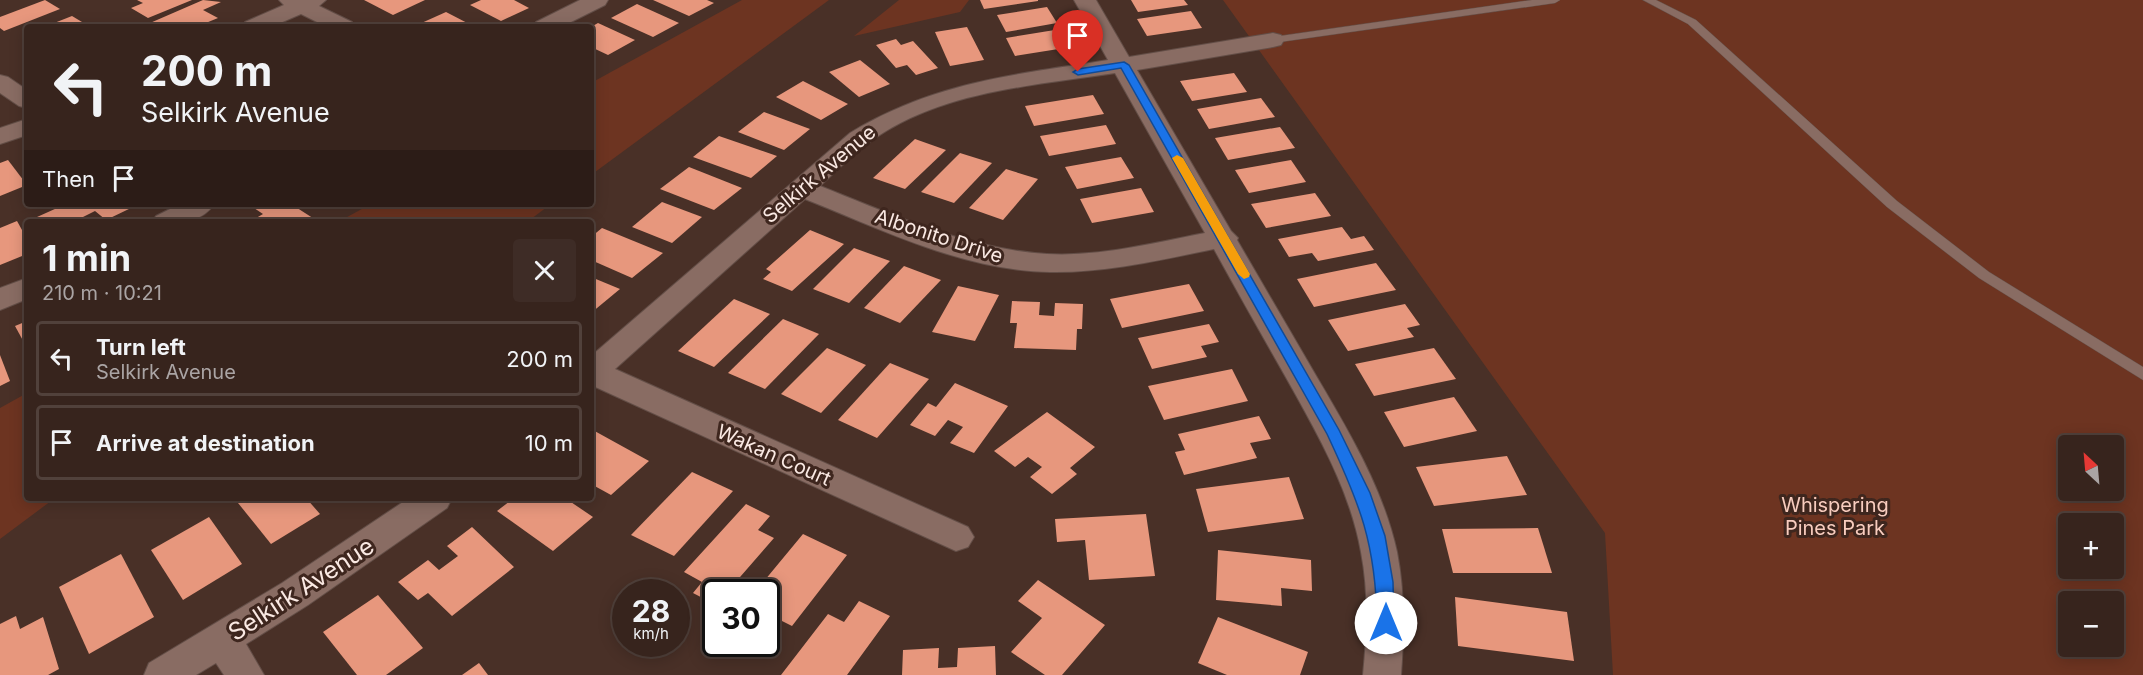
<!DOCTYPE html>
<meta charset="utf-8">
<style>
:root{--surface:#37241d;--page:#3e2c26;--text:#f1f3f6;--muted:#aaa4a4;--line:#51413b}
body{margin:0;font-family:Inter,sans-serif;background:var(--page);color:var(--text);height:100vh;display:flex;flex-direction:column;font-size:22px;white-space:nowrap}
*{box-sizing:border-box;margin:0}
p{font-size:20px;color:var(--muted)}
.icon{flex:none;width:33px;height:33px;fill:none;stroke:currentColor;stroke-width:2;stroke-linecap:round;stroke-linejoin:round}
.map{position:relative;flex:1;overflow:hidden}
.details{position:absolute;left:24px;top:219px;width:570px;height:282px;display:flex;flex-direction:column;background:var(--surface);border-radius:6px;box-shadow:0 3px 15px #0003,0 0 0 2px var(--line)}
.details>*{flex:none}
.top-card{position:absolute;left:24px;top:24px;width:570px;height:183px;border-radius:6px;box-shadow:0 3px 15px #0003,0 0 0 2px var(--line);background:#37241d;color:var(--text);overflow:hidden}
.needle{width:39px;rotate:334deg}
.controls{position:absolute;left:2058px;top:435px;display:grid;gap:12px}
.controls a{display:grid;place-items:center;width:66px;height:66px;border-radius:6px;background:var(--surface);box-shadow:0 3px 15px #0003,0 0 0 2px var(--line);font-size:30px}
.speed{position:absolute;left:612px;top:579px;display:flex;gap:12px;font-size:30px;font-weight:700;text-align:center}
.speed>*{display:grid;place-content:center;width:78px;height:78px;border-radius:50%;background:var(--surface);box-shadow:0 3px 15px #0003,0 0 0 2px var(--line);line-height:1}
.speed small{font-size:15px;font-weight:400}
.speed .limit{border:3px solid #111;border-radius:9px;background:#fff;color:#111}
.pin{position:absolute;display:grid;place-items:center;width:51px;height:51px;color:#fff;margin:-62px -26px;border-radius:50% 50% 50% 0;rotate:-45deg;box-shadow:0 0 6px #0007}
.pin .icon{rotate:45deg}
.me{position:absolute;width:66px;margin:-33px;rotate:0deg;stroke-linejoin:round;filter:drop-shadow(0 0 4px #0008)}
.turn{display:flex;align-items:center;gap:21px;height:126px;padding:0 18px;font-size:27px}
.turn .icon{width:78px;height:78px;stroke-width:2.5}
.turn b{display:block;font-size:42px;line-height:51px}
.then{display:flex;align-items:center;height:57px;padding:0 18px;background:#0003;gap:12px;font-size:22px}
.round{display:grid;place-items:center;flex:none;width:63px;height:63px;border-radius:6px;background:var(--page)}
.head{display:flex;align-items:center;justify-content:space-between;height:102px;padding:0 18px}
h1{font-size:36px;font-weight:700;line-height:45px}
ul{padding:0;list-style:none}
li{display:flex;align-items:center;gap:18px;height:75px;margin:0 12px 9px;padding:0 6px;border:3px solid var(--line);border-radius:6px}
li div{flex:1}
li b{display:block;font-size:22px}
li em{font-style:normal}
.map>svg:first-child{display:block}
</style>
<div class="map">
<svg width="2143" height="675" viewBox="0 0 2143 675">
<rect width="100%" height="100%" fill="#493027"/>
<!-- green -->
<g fill="#6d3421" fill-rule="evenodd">
<path d="M742,0H829L591,175V83Z"/>
<path d="M899,0H969L960,12L854,36Z"/>
<path d="M1223,0H2143V675H1613L1605,533ZM2068,446H2114V490H2068ZM2068,524H2114V568H2068ZM2068,602H2114V646H2068Z"/>
<path d="M371,204H551L527,222H338Z"/>
<path d="M27,393V498H55L0,539V408Z"/>
</g>
<!-- building -->
<g fill="#e7977d">
<path d="M45,0L60,9L4,31L0,28V17Z"/>
<path d="M137,0H192L148,18L131,8L143,3Z"/>
<path d="M203,0L221,2L203,10L218,18L196,27H177L171,23L157,27L150,23Z"/>
<path d="M364,0H425L393,15Z"/>
<path d="M481,0H514L529,8L501,21L470,5Z"/>
<path d="M653,0H707L714,3L689,16Z"/>
<path d="M980,0H1038V1L984,9Z"/>
<path d="M1131,0H1184L1188,5L1138,12Z"/>
<path d="M637,4L679,23L653,37L611,18Z"/>
<path d="M1047,7L1057,23L1006,32L997,15Z"/>
<path d="M1191,11L1202,28L1147,36L1137,19Z"/>
<path d="M446,12L475,27L417,25Z"/>
<path d="M72,16L87,25L81,27H44Z"/>
<path d="M598,23L635,40L608,55L591,47V27Z"/>
<path d="M967,27L984,60L950,66L935,32Z"/>
<path d="M1061,29L1071,47L1015,56L1006,38Z"/>
<path d="M896,39L901,45L913,41L938,68L916,75L907,65L896,68L876,45Z"/>
<path d="M860,60L890,84L859,97L829,72Z"/>
<path d="M1234,73L1247,92L1192,101L1180,81Z"/>
<path d="M803,81L848,104L821,120L776,97Z"/>
<path d="M1093,95L1104,114L1034,126L1025,106Z"/>
<path d="M1261,98L1275,117L1209,129L1197,109Z"/>
<path d="M764,112L810,129L784,150L738,132Z"/>
<path d="M1106,125L1116,144L1049,156L1040,136Z"/>
<path d="M1280,127L1295,148L1228,160L1215,138Z"/>
<path d="M719,136L777,156L751,178L693,157Z"/>
<path d="M915,139L946,150L905,189L873,178Z"/>
<path d="M960,153L992,163L954,203L921,192Z"/>
<path d="M1121,157L1134,178L1077,189L1065,167Z"/>
<path d="M8,160L27,185L0,196V163Z"/>
<path d="M1291,160L1306,182L1249,193L1235,170Z"/>
<path d="M689,167L742,188L714,210L660,189Z"/>
<path d="M1006,169L1038,179L1003,220L969,208Z"/>
<path d="M1141,188L1154,212L1092,223L1080,199Z"/>
<path d="M1315,193L1331,216L1266,228L1251,204Z"/>
<path d="M662,202L702,217L672,243L632,227Z"/>
<path d="M66,204H126L131,208L106,220L95,211L79,219L82,222H42L37,217Z"/>
<path d="M263,204H291L319,222H249L263,214L254,208Z"/>
<path d="M17,221L27,239V254L0,265V228Z"/>
<path d="M1342,227L1351,239L1364,236L1374,250L1318,261L1312,253L1289,257L1278,239Z"/>
<path d="M602,228L663,253L632,278L591,260V237Z"/>
<path d="M810,230L844,244L792,291L763,279L771,272L766,269Z"/>
<path d="M854,248L890,261L849,303L813,289Z"/>
<path d="M1376,263L1396,290L1314,307L1297,279Z"/>
<path d="M904,266L941,280L900,323L864,308Z"/>
<path d="M591,277L620,289L591,313Z"/>
<path d="M1189,284L1204,311L1122,328L1110,299Z"/>
<path d="M958,286L999,295L975,341L932,332Z"/>
<path d="M734,299L770,314L714,367L678,351Z"/>
<path d="M1012,301L1040,302L1039,315L1054,316L1055,303L1083,304L1082,329H1077L1076,350L1014,348L1017,323H1010Z"/>
<path d="M1405,304L1420,325L1407,328L1414,337L1348,351L1328,320Z"/>
<path d="M783,319L819,334L765,389L728,373Z"/>
<path d="M27,321V348L15,326Z"/>
<path d="M1209,324L1219,342L1201,346L1207,357L1152,369L1138,338Z"/>
<path d="M827,348L866,365L821,413L781,394Z"/>
<path d="M1434,348L1456,379L1374,396L1355,364Z"/>
<path d="M0,355L10,381L0,386Z"/>
<path d="M890,363L929,379L877,438L838,420Z"/>
<path d="M1232,369L1248,401L1164,420L1148,386Z"/>
<path d="M955,383L1008,406L974,453L950,443L963,427L948,420L935,436L910,425L928,403L936,407Z"/>
<path d="M1454,397L1477,431L1404,447L1384,412Z"/>
<path d="M1047,412L1095,447L1070,468L1077,474L1052,494L1030,477L1042,467L1028,457L1015,467L994,451Z"/>
<path d="M1259,416L1271,439L1250,443L1257,458L1184,475L1175,452L1185,450L1178,434Z"/>
<path d="M591,429L649,461L611,495L591,484Z"/>
<path d="M1507,456L1527,495L1434,506L1416,467Z"/>
<path d="M692,472L733,491L674,556L631,535Z"/>
<path d="M1289,477L1304,519L1208,532L1196,489Z"/>
<path d="M234,498H306L320,514L271,544Z"/>
<path d="M514,498H565L593,517L553,551L497,511Z"/>
<path d="M746,504L770,516L758,530L774,538L727,592H716V605L693,593L702,582L684,572Z"/>
<path d="M1146,514L1155,576L1089,580L1085,540L1057,542L1055,519Z"/>
<path d="M209,517L242,564L183,600L151,550Z"/>
<path d="M472,527L514,567L452,616L428,593L418,600L398,582L428,560L439,570L458,556L447,546Z"/>
<path d="M1538,528L1552,573H1453L1442,529Z"/>
<path d="M803,534L847,555L792,626L766,613V592H755Z"/>
<path d="M1218,550L1311,560L1312,591L1281,588L1282,606L1216,600Z"/>
<path d="M121,554L154,617L89,654L59,587Z"/>
<path d="M1038,580L1105,625L1062,675H1045L1011,652L1042,618L1018,601Z"/>
<path d="M378,595L423,648L386,675H357L323,632Z"/>
<path d="M1455,597L1567,612L1574,661L1458,646Z"/>
<path d="M859,601L890,616L847,675H781L828,614L844,622Z"/>
<path d="M16,616L20,629L43,617L59,669L48,675H0V624Z"/>
<path d="M1218,617L1308,652L1300,675H1227L1198,663Z"/>
<path d="M995,646L996,675H902L903,650L939,648L938,668L957,667L958,648Z"/>
<path d="M479,663L488,675H462Z"/>
</g>
<g fill="none" stroke-linecap="round" stroke-linejoin="round">
<defs>
<g id="lane">
<path d="M1532,0H1560L1555,3L1273,43L1267,40L1273,37Z"/>
<path d="M1643,0H1656L1696,20L1897,201L1989,272L2143,367V380L1979,278L1887,207L1688,24Z"/>
</g>
<g id="street">
<path d="M279,0H326L319,6L352,22L355,27H327L301,14L271,27H242L245,22L284,5Z"/>
<path d="M580,0H608L605,5L561,27H533L536,22Z"/>
<path d="M1074,0H1096L1129,57L1273,33L1281,35L1284,40L1281,45L1273,47L1137,70L1231,231L1238,238L1237,240C1263,285 1289,329 1315,374C1348,430 1383,488 1397,552C1405,593 1404,634 1401,675H1363C1367,634 1369,593 1361,552C1350,490 1318,435 1288,381C1263,337 1238,293 1214,249C1160,260 1106,273 1050,272C965,271 883,230 805,199L615,369L968,527L974,537L968,547L956,551L591,385V356L850,133C934,82 1014,75 1108,60ZM1115,73L1205,233C1153,243 1100,257 1047,254C967,249 893,215 820,186C835,172 851,156 867,144C937,91 1032,86 1115,73Z"/>
<path d="M0,75L8,77L27,90V108L19,106L0,93Z"/>
<path d="M27,119V135L0,144V128Z"/>
<path d="M180,204H214C201,225 174,222 152,222L156,216Z"/>
<path d="M27,278V299L0,310V288Z"/>
<path d="M409,498H452L447,508L308,605L246,644L264,675H224L216,663L196,675H144L149,663L282,583Z"/>
</g>
</defs>
<!-- lane casing -->
<use href="#lane" stroke="#634e47" stroke-width="1"/>
<!-- street casing -->
<use href="#street" stroke="#634e47" stroke-width="2"/>
<!-- lane -->
<use href="#lane" fill="#896c63" fill-rule="evenodd"/>
<!-- street -->
<use href="#street" fill="#896c63" fill-rule="evenodd"/>
</g>
<!-- route -->
<path fill="#1a73e8" stroke="#114b97" stroke-width="1.5" d="M1124,62L1129,65L1339,430L1370,493L1385,536L1393,582L1394,623L1392,628L1386,630L1380,628L1377,623C1376,544 1360,504 1327,434L1121,68L1078,75L1073,72L1078,69Z"/>
<!-- slow -->
<path fill="#f59e0b" d="M1177,155L1183,158L1250,274L1249,277L1244,279L1238,274L1172,158Z"/>
<g text-anchor="middle" dominant-baseline="central" stroke-width="6" stroke-linejoin="round" paint-order="stroke">
<!-- street labels -->
<g font-size="20" fill="#fae9e3" stroke="#3e261e">
<text transform="translate(819 174) rotate(-40)">Selkirk Avenue</text>
<text transform="translate(939 236) rotate(18)">Albonito Drive</text>
<text transform="translate(774 455) rotate(24)">Wakan Court</text>
</g>
<!-- park labels -->
<g font-size="20" fill="#f8ccbe" stroke="#3e261e">
<text x="1835" y="505">Whispering<tspan x="1835" dy="23">Pines Park</tspan></text>
</g>
<!-- near-street labels -->
<g font-size="24" fill="#fae9e3" stroke="#3e261e">
<text transform="translate(301 589) rotate(-33)">Selkirk Avenue</text>
</g>
</g>
</svg>
<div class="controls">
<a><svg class="needle" viewBox="-14 -14 28 28"><path d="M0-13l5 13h-10z" fill="#e53935"/><path d="M0 13l5-13h-10z" fill="#aaa4a4"/></svg></a>
<a>+</a>
<a>−</a>
</div>
<div class="speed"><div>28<small>km/h</small></div><div class="limit">30</div></div>
<div class="pin" style="left:1078px;top:72px;background:#d93025"><svg class="icon" aria-label="arrive" viewBox="0 0 24 24"><path d="M6 21V4h12l-3 4 3 4H6"/></svg></div>
<svg class="me" style="left:1386px;top:623px" viewBox="-20 -20 40 40"><circle r="19" fill="#fff"/><path d="M0-13L10 11 0 6-10 11z" fill="#1a73e8"/></svg>
<div class="top-card">
<div class="turn"><svg class="icon" aria-label="left" viewBox="0 0 24 24"><path d="M17 20v-9H6M10 6l-5 5 5 5"/></svg><div><b>200 m</b>Selkirk Avenue</div></div>
<div class="then">Then<svg class="icon" aria-label="arrive" viewBox="0 0 24 24"><path d="M6 21V4h12l-3 4 3 4H6"/></svg></div>
</div>
<section class="details">
<div class="head"><div><h1>1 min</h1><p>210 m · 10:21</p></div><a class="round"><svg class="icon" aria-label="close" viewBox="0 0 24 24"><path d="M6 6l12 12M18 6L6 18"/></svg></a></div>
<ul>
<li><svg class="icon" aria-label="left" viewBox="0 0 24 24"><path d="M17 20v-9H6M10 6l-5 5 5 5"/></svg><div><b>Turn left</b><p>Selkirk Avenue</p></div><em>200 m</em></li>
<li><svg class="icon" aria-label="arrive" viewBox="0 0 24 24"><path d="M6 21V4h12l-3 4 3 4H6"/></svg><div><b>Arrive at destination</b></div><em>10 m</em></li>
</ul>
</section>
</div>
